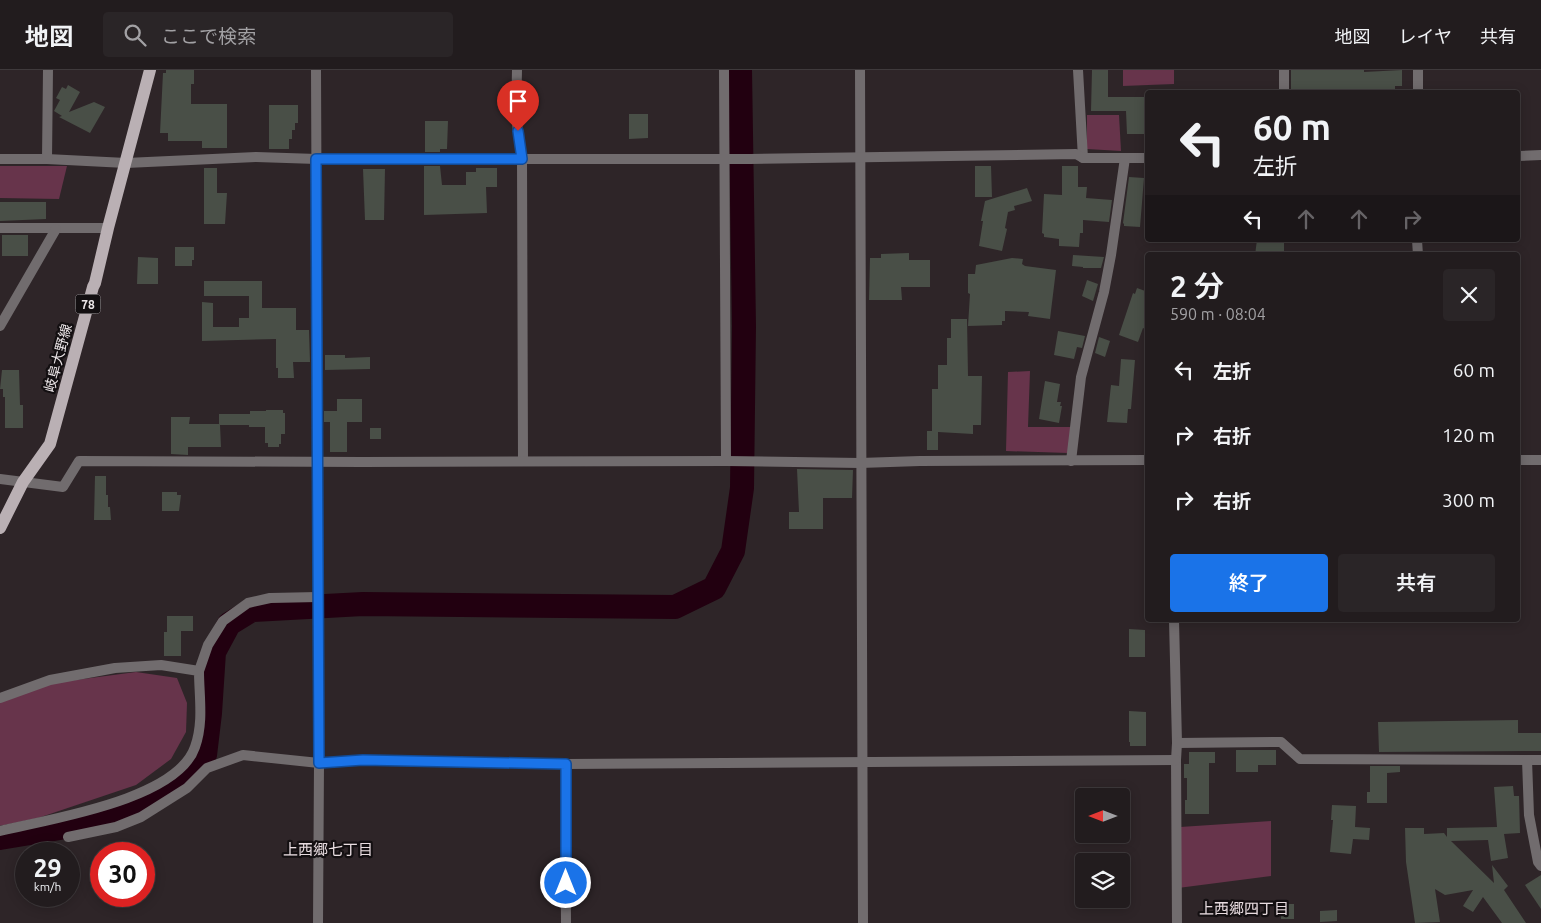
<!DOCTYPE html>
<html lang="ja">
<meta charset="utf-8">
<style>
:root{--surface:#221c1e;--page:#2a2527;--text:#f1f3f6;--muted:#a2a1a4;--line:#3f3a3c;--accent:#1a73e8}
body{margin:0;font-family:Ubuntu,"Noto Sans JP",sans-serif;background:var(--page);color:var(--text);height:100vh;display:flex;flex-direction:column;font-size:19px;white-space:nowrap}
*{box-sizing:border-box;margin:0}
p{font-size:16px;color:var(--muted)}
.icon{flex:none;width:28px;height:28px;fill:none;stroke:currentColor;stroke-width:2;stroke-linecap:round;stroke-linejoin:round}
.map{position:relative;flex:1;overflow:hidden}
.side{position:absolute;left:1145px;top:182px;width:375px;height:370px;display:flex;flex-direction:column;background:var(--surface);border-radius:5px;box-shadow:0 2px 12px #0003,0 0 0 1px var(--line)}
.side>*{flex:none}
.top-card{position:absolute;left:1145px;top:20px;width:375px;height:152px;border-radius:5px;box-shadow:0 2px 12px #0003,0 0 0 1px var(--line);background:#221c1e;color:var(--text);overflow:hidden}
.needle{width:32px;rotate:270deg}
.tools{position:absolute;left:1075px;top:718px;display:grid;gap:10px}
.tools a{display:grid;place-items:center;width:55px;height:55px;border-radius:5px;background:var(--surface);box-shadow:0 2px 12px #0003,0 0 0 1px var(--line);font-size:25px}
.speed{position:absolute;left:15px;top:772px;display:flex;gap:10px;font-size:25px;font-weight:700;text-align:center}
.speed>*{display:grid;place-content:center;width:65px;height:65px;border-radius:50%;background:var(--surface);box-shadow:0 2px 12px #0003,0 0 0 1px var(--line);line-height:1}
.speed small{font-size:12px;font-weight:400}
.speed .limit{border:8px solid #d22;background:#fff;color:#111}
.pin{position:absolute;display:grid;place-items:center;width:42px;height:42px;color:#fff;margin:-51px -21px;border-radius:50% 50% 50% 0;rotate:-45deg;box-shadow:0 0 5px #0007}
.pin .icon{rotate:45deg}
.me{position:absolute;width:55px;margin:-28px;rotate:0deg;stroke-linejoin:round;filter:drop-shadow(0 0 4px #0008)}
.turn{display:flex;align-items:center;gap:18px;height:105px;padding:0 25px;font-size:22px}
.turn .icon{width:65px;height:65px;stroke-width:2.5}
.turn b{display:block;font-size:35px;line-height:42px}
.lanes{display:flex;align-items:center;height:48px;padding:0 25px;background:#0003;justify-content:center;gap:25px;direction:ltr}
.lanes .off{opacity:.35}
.round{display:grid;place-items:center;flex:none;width:52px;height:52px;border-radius:5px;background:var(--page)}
.overview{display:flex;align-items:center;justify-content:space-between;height:85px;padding:0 25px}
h1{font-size:30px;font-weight:600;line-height:38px}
.cta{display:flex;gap:10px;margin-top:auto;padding:10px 25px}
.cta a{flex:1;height:58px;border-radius:5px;background:var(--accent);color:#fff;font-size:20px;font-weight:600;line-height:58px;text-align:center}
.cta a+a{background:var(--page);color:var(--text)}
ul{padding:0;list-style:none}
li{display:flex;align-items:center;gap:15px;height:65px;padding:0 25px}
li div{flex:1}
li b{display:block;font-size:19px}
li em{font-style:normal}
header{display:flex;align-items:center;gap:30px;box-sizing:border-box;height:70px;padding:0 25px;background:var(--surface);border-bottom:1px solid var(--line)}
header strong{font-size:24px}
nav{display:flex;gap:28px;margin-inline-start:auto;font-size:18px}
.search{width:350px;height:45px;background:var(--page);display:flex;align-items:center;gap:12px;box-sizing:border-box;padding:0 18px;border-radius:5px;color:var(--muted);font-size:19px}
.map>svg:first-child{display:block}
</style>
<header>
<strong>地図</strong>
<div class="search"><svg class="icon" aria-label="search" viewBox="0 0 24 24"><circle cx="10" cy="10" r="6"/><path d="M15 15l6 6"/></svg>ここで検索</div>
<nav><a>地図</a><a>レイヤ</a><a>共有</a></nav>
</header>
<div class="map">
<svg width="1541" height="853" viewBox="0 0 1541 853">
<rect width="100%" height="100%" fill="#2e2528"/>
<!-- green -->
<g fill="#67344b">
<path d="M1123,0H1174V14L1123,16Z"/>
<path d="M1087,45H1119L1121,81L1087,79Z"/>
<path d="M0,96H67L59,129L0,128Z"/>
<path d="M1030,301L1028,357H1071L1068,383L1006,381L1008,302Z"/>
<path d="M136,602L177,608L187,633L186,662L171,689L136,715L38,748L0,756V632L53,613Z"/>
<path d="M1271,751V806L1178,818L1180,757Z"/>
</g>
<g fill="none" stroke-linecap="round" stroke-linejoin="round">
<!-- river -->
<path stroke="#220010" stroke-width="24" d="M0,768L66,757L123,741L170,720L205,685L210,643L214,582L229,554L252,540L363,534L675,537L714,518L733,481L742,418L744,256L740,0"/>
</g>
<!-- building -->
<g fill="#494f47">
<path d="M166,0H194V14H191V34H227V78H202V71H168V63H160L163,3H166Z"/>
<path d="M1092,0H1108V27H1144L1145,64H1127L1126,41H1091Z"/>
<path d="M1291,0H1364V2L1402,0V16H1395V22H1291Z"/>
<path d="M68,15L80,22L69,42L94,32L105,37L90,63L59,47L62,46L54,41L60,30L56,28L62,17L66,19Z"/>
<path d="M269,35H298V53H295V60H292V69H289V79H269Z"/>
<path d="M629,44H648V68L629,69Z"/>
<path d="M425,51H448L447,79H440V82H425Z"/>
<path d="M424,96H440L442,115H466V102H476V98H497V117H486L487,143L424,145Z"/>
<path d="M975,96H991L992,127H975Z"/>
<path d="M1062,96H1078V117H1087L1086,128L1112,130L1109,152L1083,150V163H1080L1079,177L1059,176V169L1044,167V164L1042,163L1044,124L1062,125Z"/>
<path d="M204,98H217V123H227L225,154H204Z"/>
<path d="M363,99H385L384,150H365Z"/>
<path d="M1129,107L1144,108L1140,157L1124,156V154L1123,153Z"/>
<path d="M1027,118L1032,131L1014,136L1015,140L1008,142L1005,158L1007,159L1002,181L979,176L983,151H981L985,131Z"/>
<path d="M0,132H46V149L0,151Z"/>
<rect x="2" y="165" width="26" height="21"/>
<path d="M1257,170H1284V185H1255Z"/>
<path d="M175,177H194V190H192V196H175Z"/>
<path d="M909,183V190H930V217H901L902,230H869L870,188H881V184Z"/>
<path d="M1073,185L1104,187L1101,198H1083V197L1072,196Z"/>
<path d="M138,187L158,188V214H137Z"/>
<path d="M1012,188L1023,189L1022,194L1025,196L1056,200L1050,249L1028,246L1029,242L1005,241V251H1002V255L968,256L970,224L968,223V204H975L976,195Z"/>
<path d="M1087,210L1098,214L1093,231L1082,226Z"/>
<path d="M204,211H262V238H296V260H309L310,292H293L294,308H278V298H276V269L202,271V232L213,233V257H239V248H249V226H204Z"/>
<path d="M1137,218L1148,222V251L1145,259L1143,258L1138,272L1119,265L1133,223L1135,224Z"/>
<path d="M951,249H967L968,306H982L981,355H973V364L938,362V380H927V361H932V319H938V295H947V268H951Z"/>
<path d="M1058,261L1085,266L1082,278L1077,277L1074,289L1054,285Z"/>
<path d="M1099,267L1110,271L1105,287L1095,283Z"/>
<path d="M325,285H345V288L370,287V299L325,300Z"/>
<path d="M1121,289L1135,290L1131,339H1128L1127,353L1107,352L1111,315L1119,316Z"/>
<path d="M2,300H19L20,335H23V358H5V327H3V319H0Z"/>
<path d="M1045,311L1060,314L1057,332H1061L1060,336H1062L1059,353L1039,349Z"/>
<path d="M337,329H362V352H347V382H330V352H324V341H337Z"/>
<path d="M266,340H283V343H285V364H281V374H279V377H268V373H265V357H249V355H220L221,377H188V385L171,384V347H190L189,354H219V344H250V341H266Z"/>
<rect x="370" y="358" width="11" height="11"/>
<path d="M797,399L853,400L852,428H823V459H789V442H799Z"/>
<path d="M95,406H106V425H108V437H110L111,450H94Z"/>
<path d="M162,422H177V425H181L179,441H162Z"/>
<path d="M167,546H193V561H181V586H164V562H167Z"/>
<path d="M1129,559L1145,560V587H1129Z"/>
<path d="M1129,641L1146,642V676H1130V672H1129Z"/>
<path d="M1518,650V663H1541V681L1379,682L1378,652Z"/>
<path d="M1236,680H1276V695H1258V702H1236Z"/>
<path d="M1189,682H1215V693H1209V744H1185V730H1187V708H1184V694H1189Z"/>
<path d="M1370,696H1400V702L1387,703V733H1367V722H1370Z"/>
<path d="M1513,716L1514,726H1519L1520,763L1504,764L1508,788L1491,791L1488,770L1451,771L1494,813L1492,795L1508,816L1504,820L1526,853H1502L1483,827L1473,842L1463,836L1473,820L1445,825L1435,819L1440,852L1415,853L1406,792L1405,758H1424V764L1444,763L1447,767V758L1497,757L1494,717Z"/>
<path d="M1332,735L1356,736L1355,757L1370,758L1369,770L1353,769L1351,784L1330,782L1333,750H1331Z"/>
<path d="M1541,805V839L1525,815Z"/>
<rect x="1281" y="834" width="13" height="15"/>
<path d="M1337,840V851L1320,852V841Z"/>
</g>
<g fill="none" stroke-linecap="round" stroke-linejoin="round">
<!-- street -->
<g stroke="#716c6e" stroke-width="10">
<path d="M316,0L319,693L318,853"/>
<path d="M517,0L516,47L522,89L523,391"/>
<path d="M724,0L726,391"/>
<path d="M860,0L863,853"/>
<path d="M1078,0L1083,88"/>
<path d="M1284,22V0"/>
<path d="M1418,22V0"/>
<path d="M1518,86L1541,85"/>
<path d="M0,89H47L126,93L256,87L317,89H750L1076,84L1083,88H1148"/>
<path d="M47,89L48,0"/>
<path d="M0,158H108"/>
<path d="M1417,170L1418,185"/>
<path d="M0,256L56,159"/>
<path d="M1518,390H1541"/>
<path d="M1071,391L1081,307L1104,222L1111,185L1125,88"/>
<path d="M0,409L63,417L79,391L362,392L726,391L860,393L920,391L1148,390"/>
<path d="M1174,550L1177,673L1176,690L1177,853"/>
<path d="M199,601L208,575L223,551L248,533L270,528L318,527"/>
<path d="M0,628L50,610L115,598L161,595L199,601C199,626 204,652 195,677C177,730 49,749 0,761"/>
<path d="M1177,673L1281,672L1300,689L1541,690"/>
<path d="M1527,690L1529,745L1538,792L1541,796"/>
<path d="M565,694L566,853"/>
<path d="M68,767L116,757L141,747L187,718L207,698L243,685L319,693L363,690L565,694L1176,690"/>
</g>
<!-- primary -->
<path stroke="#bab0b4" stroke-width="12" d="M0,458L23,412L50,374L93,217L95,213L108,158L150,0"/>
</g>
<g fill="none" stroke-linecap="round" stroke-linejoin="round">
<defs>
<path id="route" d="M518,61L522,89H316L319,693L363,690L566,694V813"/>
</defs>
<!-- route casing -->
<use href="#route" stroke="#114b97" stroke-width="12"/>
<!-- route -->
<use href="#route" stroke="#1a73e8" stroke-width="9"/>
</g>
<g text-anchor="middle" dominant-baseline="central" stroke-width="4.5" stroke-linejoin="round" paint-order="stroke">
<!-- shield labels -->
<rect fill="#130f11" stroke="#aba6a8" stroke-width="1" x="75.5" y="224.5" width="25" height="19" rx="4"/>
<g font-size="12" font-weight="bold" fill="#ece6e8">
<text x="88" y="234">78</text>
</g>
<!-- street labels -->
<g font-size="14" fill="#ece6e8" stroke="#130f11">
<text transform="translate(58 288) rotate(-75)">岐阜大野線</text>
</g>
<!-- neighbourhood labels -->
<g font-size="15" fill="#e8dce0" stroke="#130f11">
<text x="328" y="779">上西郷七丁目</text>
<text x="1244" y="838">上西郷四丁目</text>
</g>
</g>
</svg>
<div class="tools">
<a><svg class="needle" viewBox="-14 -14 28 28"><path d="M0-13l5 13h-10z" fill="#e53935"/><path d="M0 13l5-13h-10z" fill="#a2a1a4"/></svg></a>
<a><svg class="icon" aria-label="layers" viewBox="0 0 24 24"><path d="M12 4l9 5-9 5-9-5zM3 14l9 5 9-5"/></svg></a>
</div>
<div class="speed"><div>29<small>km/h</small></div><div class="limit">30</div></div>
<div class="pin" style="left:518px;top:61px;background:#d93025"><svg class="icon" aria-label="arrive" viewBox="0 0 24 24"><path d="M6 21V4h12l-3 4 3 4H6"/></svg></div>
<svg class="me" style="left:566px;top:813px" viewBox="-20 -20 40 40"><circle r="17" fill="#1a73e8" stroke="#fff" stroke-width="3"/><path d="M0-11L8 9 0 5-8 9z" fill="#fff"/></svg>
<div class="top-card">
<div class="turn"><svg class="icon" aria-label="left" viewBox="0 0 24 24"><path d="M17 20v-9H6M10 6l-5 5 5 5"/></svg><div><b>60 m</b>左折</div></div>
<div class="lanes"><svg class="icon" aria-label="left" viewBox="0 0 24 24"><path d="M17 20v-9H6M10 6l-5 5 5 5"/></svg><svg class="icon off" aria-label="ahead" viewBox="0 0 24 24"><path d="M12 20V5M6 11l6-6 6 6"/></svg><svg class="icon off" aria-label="ahead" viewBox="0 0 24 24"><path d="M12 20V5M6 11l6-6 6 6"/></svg><svg class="icon off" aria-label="right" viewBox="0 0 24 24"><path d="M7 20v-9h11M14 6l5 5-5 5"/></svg></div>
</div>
<section class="side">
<div class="overview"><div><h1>2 分</h1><p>590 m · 08:04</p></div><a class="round"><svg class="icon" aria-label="close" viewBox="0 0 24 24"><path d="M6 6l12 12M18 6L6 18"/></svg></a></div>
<ul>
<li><svg class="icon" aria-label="left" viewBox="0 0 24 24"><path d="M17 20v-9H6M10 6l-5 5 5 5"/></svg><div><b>左折</b></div><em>60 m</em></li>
<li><svg class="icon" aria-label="right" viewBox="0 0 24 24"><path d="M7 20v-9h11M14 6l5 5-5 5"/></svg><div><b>右折</b></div><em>120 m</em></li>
<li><svg class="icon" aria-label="right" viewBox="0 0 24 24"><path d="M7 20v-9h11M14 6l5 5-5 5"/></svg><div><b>右折</b></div><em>300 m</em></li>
</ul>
<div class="cta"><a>終了</a><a>共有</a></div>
</section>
</div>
